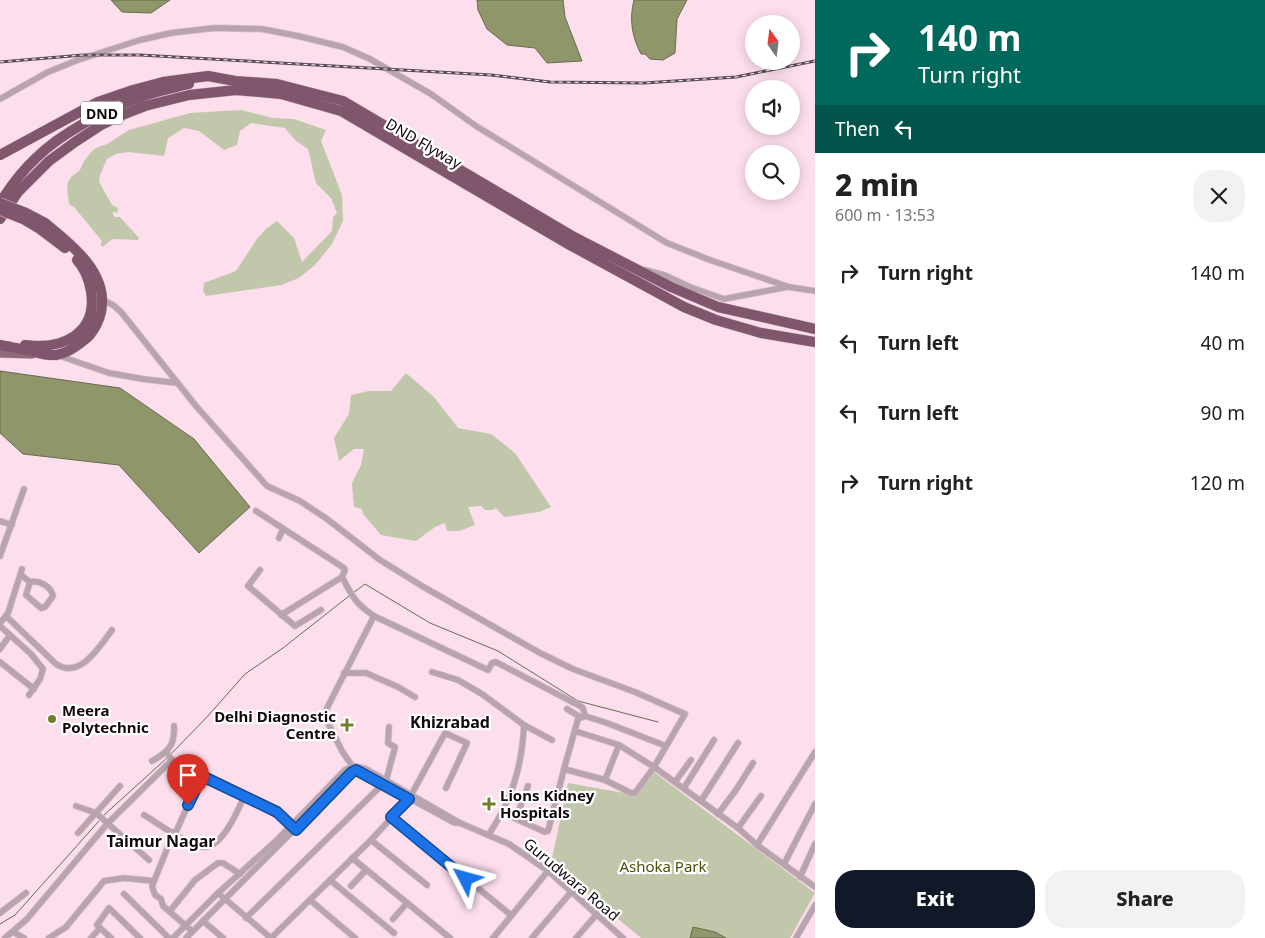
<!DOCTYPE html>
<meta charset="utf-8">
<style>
:root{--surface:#fff;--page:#f2f2f2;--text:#222;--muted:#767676;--accent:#111827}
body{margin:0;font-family:"Noto Sans",sans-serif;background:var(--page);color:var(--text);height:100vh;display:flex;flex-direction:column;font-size:19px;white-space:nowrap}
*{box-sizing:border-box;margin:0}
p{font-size:16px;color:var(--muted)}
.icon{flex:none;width:28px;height:28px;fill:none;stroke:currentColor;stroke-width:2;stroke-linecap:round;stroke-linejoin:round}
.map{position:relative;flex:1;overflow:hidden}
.details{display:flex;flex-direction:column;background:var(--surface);width:450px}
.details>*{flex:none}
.hud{background:#00695c;color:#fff;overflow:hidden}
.needle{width:32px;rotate:346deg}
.tools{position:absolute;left:745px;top:15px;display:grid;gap:10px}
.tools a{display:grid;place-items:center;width:55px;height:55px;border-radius:50%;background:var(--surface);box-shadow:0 2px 12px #0003;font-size:25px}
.pin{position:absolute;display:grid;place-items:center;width:42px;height:42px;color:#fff;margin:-51px -21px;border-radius:50% 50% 50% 0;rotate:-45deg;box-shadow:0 0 5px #0007}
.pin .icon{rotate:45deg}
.me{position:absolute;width:55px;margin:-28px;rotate:309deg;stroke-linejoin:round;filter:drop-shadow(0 0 4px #0008)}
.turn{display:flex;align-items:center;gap:18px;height:105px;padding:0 20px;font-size:22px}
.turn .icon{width:65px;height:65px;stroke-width:2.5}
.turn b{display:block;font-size:35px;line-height:42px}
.then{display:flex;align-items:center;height:48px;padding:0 20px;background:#0003;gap:10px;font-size:19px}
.round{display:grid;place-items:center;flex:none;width:52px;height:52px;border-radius:20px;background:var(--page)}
.head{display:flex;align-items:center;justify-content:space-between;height:85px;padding:0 20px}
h1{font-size:30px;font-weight:800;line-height:38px}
.action{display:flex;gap:10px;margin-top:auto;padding:10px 20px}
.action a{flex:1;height:58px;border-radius:20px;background:var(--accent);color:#fff;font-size:20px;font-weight:800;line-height:58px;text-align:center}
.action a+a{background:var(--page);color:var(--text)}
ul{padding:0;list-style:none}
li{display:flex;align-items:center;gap:15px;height:70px;padding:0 20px}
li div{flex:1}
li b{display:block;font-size:19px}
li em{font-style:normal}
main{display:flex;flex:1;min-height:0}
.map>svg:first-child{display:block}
</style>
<main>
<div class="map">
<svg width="815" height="938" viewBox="0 0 815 938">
<rect width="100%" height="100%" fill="#fddeed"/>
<!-- green -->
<g fill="#c1c7aa">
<path d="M241,110L273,118L294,119L326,130L321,141L342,195L343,221L332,244L315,265L299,278L281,285L206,296L203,291L204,283L236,271L257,239L266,229L277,221L294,238L302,262L332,231L333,217L337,213L331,198L316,183L308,149L295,140L285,128L251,123L240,131L237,145L224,150L199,131L184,128L168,138L164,156L128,152L116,154L107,159L100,175L99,182L112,205L118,208L117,213L113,211V215L115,217H120L139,238L138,240L112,239L103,247L100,244L102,241L74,207L69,204L67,189L68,182L71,177L80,170L84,161L93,150L98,147L107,144L129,130L190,113Z"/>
<path d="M406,373L434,397L458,428L491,434L515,453L551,507L539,512L504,517L496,508L492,510H485L481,506L468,507L475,525L459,531H447L445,523L435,527L416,541L381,535L363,514L362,509L354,507L352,483L361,465L364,449H354L339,461L334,438L349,414L351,395L369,391H391Z"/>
<path d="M654,772L815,893L790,938H641L551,863L568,783L635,795Z"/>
</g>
<!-- water -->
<g fill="#8e966a" stroke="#696b4e">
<path d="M111,0H170L151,13L122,12Z"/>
<path d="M477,0H563L565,17L582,61L547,63L535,48L507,45L487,29L478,10Z"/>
<path d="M634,0H687L677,19L675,53L663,60L650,59L645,54H641C632,37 629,19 634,0Z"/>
<path d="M0,371L120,388L194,439L250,507L199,553L119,465L23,454L0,433Z"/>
<path d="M693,927L715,932L726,938H690Z"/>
</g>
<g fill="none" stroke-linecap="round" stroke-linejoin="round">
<!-- stream -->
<g stroke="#696b4e" stroke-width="1">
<path d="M353,593L365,584L430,623L498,651L578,701L658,722"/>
<path d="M170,755L207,717L245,674L283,648L349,596"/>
<path d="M103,816L167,758"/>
<path d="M0,924L15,915L99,821"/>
</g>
<defs>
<g id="street">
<path d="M0,99L48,72L78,60L140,40L171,33L214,28L262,29L298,36L343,47L370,59L431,94L476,126L667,243L710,260L789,287L815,291"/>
<path d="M645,270L664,275L690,287L724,299L787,287"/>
<path d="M101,299L113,305L121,312L196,406L267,486L300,501L327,519L380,560L422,586L540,653L573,669L635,692L685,714L654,767L635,793H631L605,780L564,769"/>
<path d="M60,356L109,373L143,379L177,383"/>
<path d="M256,511L344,568L345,570L342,577C353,597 354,602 374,616L488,670L492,663L496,662L580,706L583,708L585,716"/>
<path d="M0,521L12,525"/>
<path d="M279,538L283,529"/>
<path d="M0,556L24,489"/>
<path d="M260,570L248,586L295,626L321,610"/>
<path d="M21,575L30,582C39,580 51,586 53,596L45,607L41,608L26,595L30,582"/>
<path d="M281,615L342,577"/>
<path d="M7,617L56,664C80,680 100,646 112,630"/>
<path d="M0,623L8,613L22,569"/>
<path d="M0,626L31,654L43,669L40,679L29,695"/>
<path d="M0,649L10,635"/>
<path d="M0,662L34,689"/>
<path d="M432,672L458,680L482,694L524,725L552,740"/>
<path d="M344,673H366L398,687L415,697"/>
<path d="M567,709L580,717"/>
<path d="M585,716L607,723L666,746"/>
<path d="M575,731L619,745L654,767L738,828L757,845L815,887"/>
<path d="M167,753L172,760L201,776L277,813L294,828"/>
<path d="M152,761C168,752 175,746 174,726"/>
<path d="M353,767L342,751L326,719L325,714L328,706L374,616"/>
<path d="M605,780L619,745"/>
<path d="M675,782L691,760"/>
<path d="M684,788L714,740"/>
<path d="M701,801L738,743"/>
<path d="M76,806L96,813L149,860"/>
<path d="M503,813L545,832L548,831L564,769L578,719L585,716"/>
<path d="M718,814L736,790L753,763"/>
<path d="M144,815C158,823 191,848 205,847C223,846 238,810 244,797"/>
<path d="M391,817L511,915"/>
<path d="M516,818L528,786"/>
<path d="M526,822L529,814"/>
<path d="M738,828L761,796"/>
<path d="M174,832L152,886L155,895L161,899L163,906L192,931"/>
<path d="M78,833L120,786"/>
<path d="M175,834L201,776"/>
<path d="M489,834C512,800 522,766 524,725"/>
<path d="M371,840L427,885"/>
<path d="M757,845L815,752"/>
<path d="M352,858L450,938"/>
<path d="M784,864L815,804"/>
<path d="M800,877L815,844"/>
<path d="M330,880L394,933"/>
<path d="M351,886L366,870"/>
<path d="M218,893L271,938L371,840L409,799L445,733L467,743L446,788"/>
<path d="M124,894L169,938"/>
<path d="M310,900L355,938"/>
<path d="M170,911L195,880L218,863H223L240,874"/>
<path d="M0,913L26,893"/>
<path d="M246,918L386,781L395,747L388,743L389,727"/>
<path d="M393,919L407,903"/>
<path d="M203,921L223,938"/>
<path d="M13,932L24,938"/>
<path d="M5,938L27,919L107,824L172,760"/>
<path d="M49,938L66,927L104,881L124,878L154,881"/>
<path d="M91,938L100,928"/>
<path d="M111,938L97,925L109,908L140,938"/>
<path d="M173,938L218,893L278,839L345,770L354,766L366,769L460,823L509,844L548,871L623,938"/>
<path d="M186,938L354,770L359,771L453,822L457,823"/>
<path d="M493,938L548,871"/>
<path d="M532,938L572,891"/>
<path d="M576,938L597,914"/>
<path d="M796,938L815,905"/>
</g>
<path id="primary" d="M0,353L32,354"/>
<g id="highway">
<path d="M0,155L98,102L133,90L163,82L208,76L235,81L277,84L343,101L574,237L671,287L718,307L815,329"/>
<path d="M0,203C10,187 22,171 36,158C60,134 108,108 141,97C156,91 173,88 189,84"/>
<path d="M0,219L18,192L49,161L75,142L101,125L122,115L145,106L189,95L236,90L281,94L341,111L568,244L684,307L716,320L761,333L815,342"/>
<path d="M40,229L65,248"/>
<path d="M0,345C9,347 18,348 26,350C37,352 45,356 56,355C69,353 80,344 89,336C95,329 99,321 101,312C109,273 72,245 45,223"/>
<path d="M25,345C62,350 98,334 91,291C89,279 85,269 77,260"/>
</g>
</defs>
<!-- street casing -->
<use href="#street" stroke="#d8bcc9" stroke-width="7"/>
<!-- primary casing -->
<use href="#primary" stroke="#d8bcc9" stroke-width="10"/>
<!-- highway casing -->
<use href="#highway" stroke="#d8bcc9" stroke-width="11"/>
<!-- street -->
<use href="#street" stroke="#b8a4ae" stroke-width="5.5"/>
<!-- primary -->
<use href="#primary" stroke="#8f6a7d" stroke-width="9"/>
<!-- highway -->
<use href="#highway" stroke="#7f566b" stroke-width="10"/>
<defs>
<path id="rail" d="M0,62L83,55H140L491,75L550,82L644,83L736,77L815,61"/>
</defs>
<!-- rail casing -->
<use href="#rail" stroke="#5d4b54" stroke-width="3"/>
<!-- rail -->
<use href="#rail" stroke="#fff" stroke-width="1" stroke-dasharray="4" stroke-linecap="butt"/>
<defs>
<g id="highway-bridge">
<path d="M0,203L26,213L45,223"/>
<path d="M0,210L23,219L40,229"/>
</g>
</defs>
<!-- highway-bridge casing -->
<use href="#highway-bridge" stroke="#d8bcc9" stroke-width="11" stroke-linecap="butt"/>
<!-- highway-bridge -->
<use href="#highway-bridge" stroke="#7f566b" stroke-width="10"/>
</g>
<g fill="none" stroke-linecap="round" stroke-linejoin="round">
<defs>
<path id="route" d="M188,805L202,776L277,812L296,830L352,772L356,770L409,799L391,817L466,879"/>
</defs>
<!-- route casing -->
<use href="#route" stroke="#114b97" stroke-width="12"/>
<!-- route -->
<use href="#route" stroke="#1a73e8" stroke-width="9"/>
</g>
<!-- markers -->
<g fill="#737e2a" stroke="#fff" stroke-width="2">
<circle cx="52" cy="719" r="5"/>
<path d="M344.5 717.5h5v5h5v5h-5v5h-5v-5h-5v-5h5z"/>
<path d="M486.5 796.5h5v5h5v5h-5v5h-5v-5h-5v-5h5z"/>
</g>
<g text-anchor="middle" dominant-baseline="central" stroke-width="4.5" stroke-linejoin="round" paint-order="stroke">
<!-- shield labels -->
<rect fill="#fff" stroke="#5a5156" stroke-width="1" x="81" y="101.5" width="42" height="23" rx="4"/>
<g font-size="14" font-weight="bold" fill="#13070d">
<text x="102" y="113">DND</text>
</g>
<!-- street labels -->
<g font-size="15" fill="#13070d" stroke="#fff">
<text transform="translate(424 143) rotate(30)">DND Flyway</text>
<text transform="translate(572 879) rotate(40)">Gurudwara Road</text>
</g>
<!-- poi labels -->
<g font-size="15" font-weight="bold" fill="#13070d" stroke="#fff" text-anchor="start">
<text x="62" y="710">Meera<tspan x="62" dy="17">Polytechnic</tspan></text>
<text x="336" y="716" text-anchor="end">Delhi Diagnostic<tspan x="336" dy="17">Centre</tspan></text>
<text x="500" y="795">Lions Kidney<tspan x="500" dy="17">Hospitals</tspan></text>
</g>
<!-- park labels -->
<g font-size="15" fill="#495105" stroke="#fff">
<text x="663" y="866">Ashoka Park</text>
</g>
<!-- neighbourhood labels -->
<g font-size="16" font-weight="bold" fill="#13070d" stroke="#fff">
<text x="450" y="722">Khizrabad</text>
<text x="161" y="841">Taimur Nagar</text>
</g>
</g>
</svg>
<div class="tools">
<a><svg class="needle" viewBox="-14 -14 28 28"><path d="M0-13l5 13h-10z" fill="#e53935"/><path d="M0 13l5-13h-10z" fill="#767676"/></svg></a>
<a><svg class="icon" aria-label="sound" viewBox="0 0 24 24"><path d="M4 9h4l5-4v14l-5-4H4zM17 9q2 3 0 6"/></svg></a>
<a><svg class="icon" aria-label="search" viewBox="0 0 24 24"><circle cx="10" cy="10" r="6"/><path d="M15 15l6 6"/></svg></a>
</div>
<div class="pin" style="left:188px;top:805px;background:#d93025"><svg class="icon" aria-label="arrive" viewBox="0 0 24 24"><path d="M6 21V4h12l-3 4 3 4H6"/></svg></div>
<svg class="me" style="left:466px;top:879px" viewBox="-20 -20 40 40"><path d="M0-17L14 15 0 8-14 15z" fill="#1a73e8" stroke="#fff" stroke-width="4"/></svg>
</div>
<section class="details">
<div class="hud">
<div class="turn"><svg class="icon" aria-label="right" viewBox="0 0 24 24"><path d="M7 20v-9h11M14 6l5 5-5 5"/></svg><div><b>140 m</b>Turn right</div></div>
<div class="then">Then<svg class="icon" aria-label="left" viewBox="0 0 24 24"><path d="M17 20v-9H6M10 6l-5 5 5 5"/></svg></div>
</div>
<div class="head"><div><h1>2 min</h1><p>600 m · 13:53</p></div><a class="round"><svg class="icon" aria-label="close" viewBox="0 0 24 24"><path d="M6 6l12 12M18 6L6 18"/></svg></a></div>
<ul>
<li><svg class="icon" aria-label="right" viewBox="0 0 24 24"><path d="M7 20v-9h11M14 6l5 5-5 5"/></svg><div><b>Turn right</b></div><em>140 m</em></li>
<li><svg class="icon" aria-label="left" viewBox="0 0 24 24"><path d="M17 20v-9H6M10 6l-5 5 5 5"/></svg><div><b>Turn left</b></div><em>40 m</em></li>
<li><svg class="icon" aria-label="left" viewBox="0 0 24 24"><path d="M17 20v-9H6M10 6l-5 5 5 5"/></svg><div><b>Turn left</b></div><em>90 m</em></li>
<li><svg class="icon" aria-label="right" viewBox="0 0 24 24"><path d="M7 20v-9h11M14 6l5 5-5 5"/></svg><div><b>Turn right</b></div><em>120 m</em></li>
</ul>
<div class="action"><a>Exit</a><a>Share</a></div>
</section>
</main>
